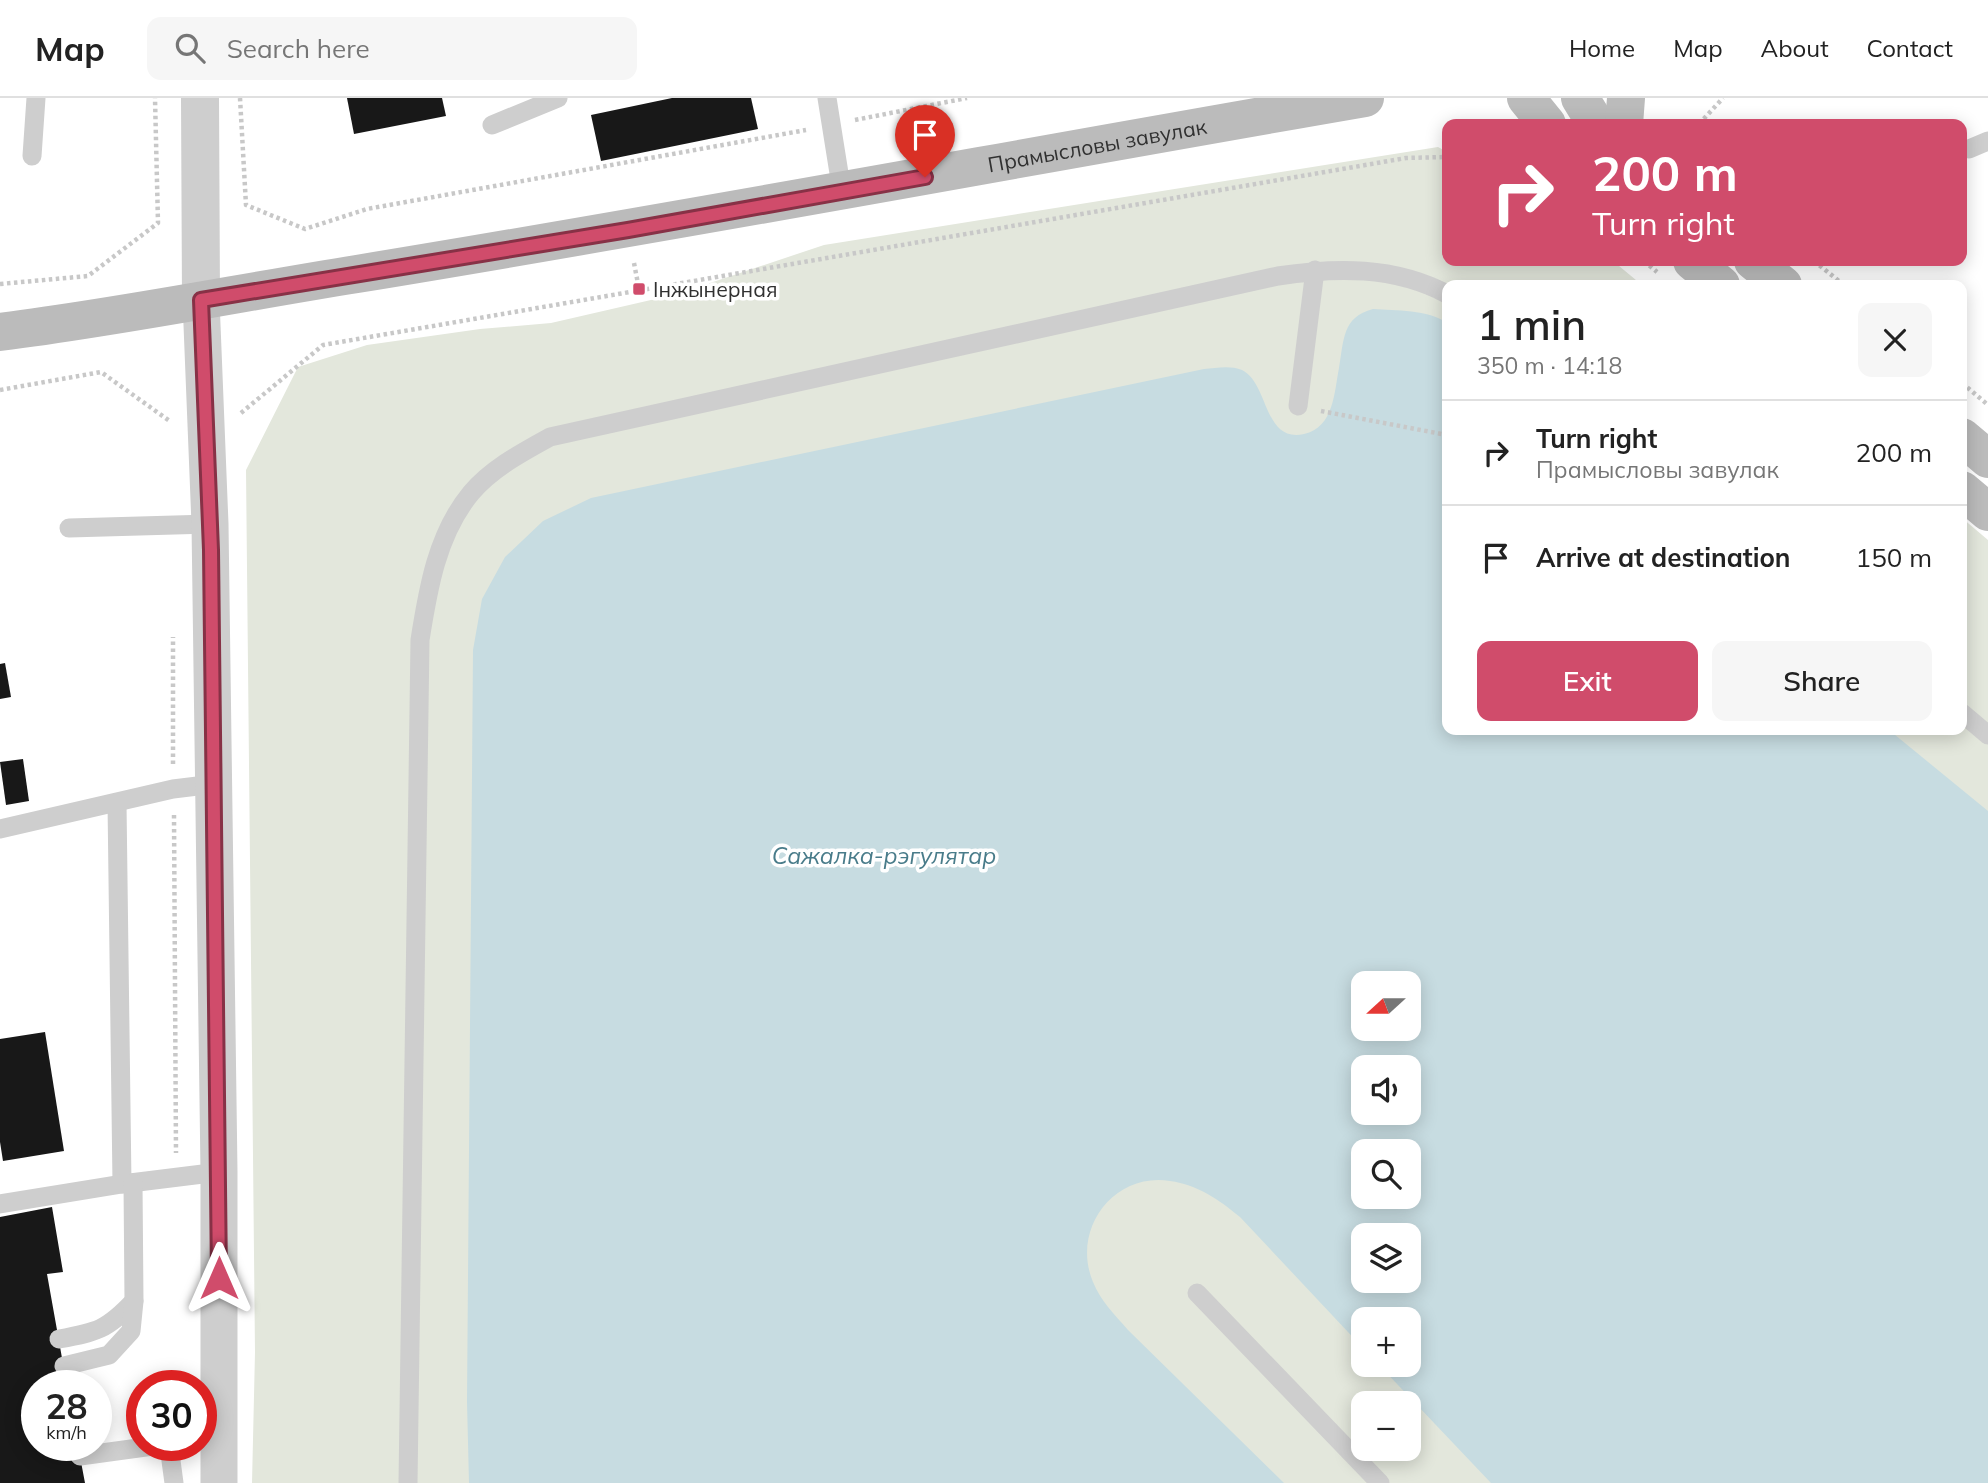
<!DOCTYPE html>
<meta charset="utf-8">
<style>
:root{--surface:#fff;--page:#f6f6f6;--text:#222;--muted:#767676;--line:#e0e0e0;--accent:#d04c6b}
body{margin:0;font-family:Mulish,sans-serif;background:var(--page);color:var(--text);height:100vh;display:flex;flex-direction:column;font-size:26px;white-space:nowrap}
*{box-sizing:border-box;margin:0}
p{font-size:23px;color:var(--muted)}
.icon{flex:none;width:38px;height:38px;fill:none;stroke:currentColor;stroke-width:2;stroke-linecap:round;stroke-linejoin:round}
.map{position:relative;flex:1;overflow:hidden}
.drawer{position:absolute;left:1442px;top:182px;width:525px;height:455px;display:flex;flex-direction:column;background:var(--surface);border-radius:14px;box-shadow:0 4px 18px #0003}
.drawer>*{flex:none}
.top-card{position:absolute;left:1442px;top:21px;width:525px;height:147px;border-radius:14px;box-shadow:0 4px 18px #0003;background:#d04c6b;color:#fff;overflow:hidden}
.needle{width:46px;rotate:249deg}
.fabs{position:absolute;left:1351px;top:873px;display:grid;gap:14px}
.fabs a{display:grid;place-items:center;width:70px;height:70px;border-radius:14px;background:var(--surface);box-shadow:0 4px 18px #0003;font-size:35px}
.speed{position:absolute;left:21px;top:1272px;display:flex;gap:14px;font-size:35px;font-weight:700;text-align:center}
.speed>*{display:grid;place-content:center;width:91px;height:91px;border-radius:50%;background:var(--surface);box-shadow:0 4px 18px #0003;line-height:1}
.speed small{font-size:18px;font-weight:400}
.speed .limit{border:10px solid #d22;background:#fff;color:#111}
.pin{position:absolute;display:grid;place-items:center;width:60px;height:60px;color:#fff;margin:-72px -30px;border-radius:50% 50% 50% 0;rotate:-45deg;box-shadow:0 0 7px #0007}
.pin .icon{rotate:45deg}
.me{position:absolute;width:77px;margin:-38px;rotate:0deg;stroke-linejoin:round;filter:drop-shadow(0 0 5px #0008)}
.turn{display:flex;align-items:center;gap:24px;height:147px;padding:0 35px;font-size:32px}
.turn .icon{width:91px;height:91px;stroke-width:2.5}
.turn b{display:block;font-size:49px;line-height:60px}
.round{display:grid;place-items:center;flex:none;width:74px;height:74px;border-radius:14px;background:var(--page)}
.headline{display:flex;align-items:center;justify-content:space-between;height:119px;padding:0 35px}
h1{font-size:42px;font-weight:600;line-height:52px}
.cta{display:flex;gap:14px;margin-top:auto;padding:14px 35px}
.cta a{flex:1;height:80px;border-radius:14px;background:var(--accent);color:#fff;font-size:28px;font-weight:600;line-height:80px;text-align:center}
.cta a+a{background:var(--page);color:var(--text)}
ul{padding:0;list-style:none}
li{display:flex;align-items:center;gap:21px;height:105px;padding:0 35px;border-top:2px solid var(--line)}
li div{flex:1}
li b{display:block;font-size:26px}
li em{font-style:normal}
header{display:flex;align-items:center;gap:42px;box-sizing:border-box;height:98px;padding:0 35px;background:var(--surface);border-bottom:2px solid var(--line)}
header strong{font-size:33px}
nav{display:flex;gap:38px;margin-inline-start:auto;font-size:24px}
.search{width:490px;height:63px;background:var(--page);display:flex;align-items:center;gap:18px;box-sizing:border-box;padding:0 24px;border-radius:14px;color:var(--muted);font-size:26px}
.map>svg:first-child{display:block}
</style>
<header>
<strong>Map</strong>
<div class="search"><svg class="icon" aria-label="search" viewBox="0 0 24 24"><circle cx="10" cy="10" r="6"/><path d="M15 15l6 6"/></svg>Search here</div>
<nav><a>Home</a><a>Map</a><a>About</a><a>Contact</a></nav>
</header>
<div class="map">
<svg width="1988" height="1385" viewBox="0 0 1988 1385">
<rect width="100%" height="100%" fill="#fff"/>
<!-- green -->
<path fill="#e3e7dc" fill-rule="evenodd" d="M1438,49L1447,54V163H1613L1642,187H1447V632H1962V420L1988,442V1385H252L255,1254L246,372L298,269L367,247L480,231L551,225L677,196L824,147ZM1363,886H1409V931H1363ZM1363,970H1409V1015H1363ZM1363,1054H1409V1099H1363ZM1363,1138H1409V1183H1363ZM1363,1222H1409V1267H1363ZM1363,1306H1409V1351H1363Z"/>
<!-- water -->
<path fill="#c7dce1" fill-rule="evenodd" d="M1373,211C1396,213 1428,211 1447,225V632H1889L1988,713V1385H1491L1379,1267H1409V1222H1363V1250L1240,1119C1218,1101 1198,1087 1170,1083C1113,1074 1071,1132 1093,1184C1100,1202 1115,1217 1128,1232L1284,1385H469L467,1304L473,552L482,501L505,459L543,423L591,400L1204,271C1216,270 1230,267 1242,272C1269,285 1263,345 1304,336C1334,329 1334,295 1339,270C1344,242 1342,219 1373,211ZM1363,886H1409V931H1363ZM1363,970H1409V1015H1363ZM1363,1054H1409V1099H1363ZM1363,1138H1409V1183H1363Z"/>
<!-- building -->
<g fill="#181818">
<path d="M347,0H442L446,18L354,36Z"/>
<path d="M672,0H751L758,31L601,63L591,17Z"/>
<path d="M5,565L11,599L0,601V566Z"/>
<path d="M23,661L29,703L6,707L0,664Z"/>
<path d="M45,934L64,1053L3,1063L0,1044V941Z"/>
<path d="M52,1109L63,1174L47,1176L67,1288H37V1348H78L85,1385H0V1119Z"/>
</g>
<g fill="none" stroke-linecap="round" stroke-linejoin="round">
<!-- path -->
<g stroke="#c8c8c8" stroke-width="4.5" stroke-dasharray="3.5 3.5" stroke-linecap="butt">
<path d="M240,0L246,107L305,131L367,111L806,32"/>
<path d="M855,22L967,0"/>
<path d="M1699,26L1723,0"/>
<path d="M1644,163L1657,174"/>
<path d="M1814,163L1844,187"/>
<path d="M634,165L639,191"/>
<path d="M0,186L88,178L158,125L155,0"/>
<path d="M1962,285L1988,307"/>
<path d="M0,292L101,274L171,324"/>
<path d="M1321,313L1447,337"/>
<path d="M241,315L323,247L1406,60L1447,59"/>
<path d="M173,666V539"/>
<path d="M174,717L176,1055"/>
</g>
<!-- service -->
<g stroke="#cecece" stroke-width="19">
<path d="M827,0L842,94"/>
<path d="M492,27L558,0"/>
<path d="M1969,51L1988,43"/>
<path d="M32,58L36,0"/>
<path d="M1298,308L1315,172"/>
<path d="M69,430L210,426"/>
<path d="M1962,615L1988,637"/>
<path d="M117,705L122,1086L219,1074"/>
<path d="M0,731L173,691L214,686"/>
<path d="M0,1106L122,1086"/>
<path d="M1197,1195L1380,1385"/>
<path d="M59,1241C97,1234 107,1232 134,1203"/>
<path d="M64,1268L109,1257L131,1233L134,1203L133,1085"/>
<path d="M169,1348L174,1385"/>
<path d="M80,1358L153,1348"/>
<path d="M408,1385L420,542C428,491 437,436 471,395C492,370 523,354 550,339L1278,178C1336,169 1394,168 1447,196"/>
</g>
<!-- minor -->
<path stroke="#cecece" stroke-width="37" d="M201,202L210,426L219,1074V1385"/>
<!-- tertiary -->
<path stroke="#cecece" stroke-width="38" d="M200,0L201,202"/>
<!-- secondary -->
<g stroke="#bbb" stroke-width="38">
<path d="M1526,0L1547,26"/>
<path d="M1580,0L1596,26"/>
<path d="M1624,26L1626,0"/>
<path d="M1692,163L1721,187"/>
<path d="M1753,163L1783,187"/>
<path id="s1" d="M0,234C120,219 238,195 357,176C694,121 1029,58 1365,0"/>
<path d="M1962,339L1988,361"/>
<path d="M1962,392L1988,414"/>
</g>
</g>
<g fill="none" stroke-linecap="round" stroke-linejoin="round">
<defs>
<path id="route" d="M219,1180L211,452L201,202L628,132L925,79"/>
</defs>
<!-- route casing -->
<use href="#route" stroke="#873146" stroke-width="18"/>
<!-- route -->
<use href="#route" stroke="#d04c6b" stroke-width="12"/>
</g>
<!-- markers -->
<rect fill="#d04c6b" stroke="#fff" stroke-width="2.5" x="632" y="184" width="14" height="14" rx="3.5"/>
<g text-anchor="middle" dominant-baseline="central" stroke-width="7" stroke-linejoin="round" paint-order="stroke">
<!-- street labels -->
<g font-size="21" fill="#313131" stroke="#fff">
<text stroke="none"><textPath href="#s1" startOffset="1113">Прамысловы завулак</textPath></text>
</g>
<!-- poi labels -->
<g font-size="21" fill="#313131" stroke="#fff" text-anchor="start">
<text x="653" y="191">Інжынерная</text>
</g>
<!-- water labels -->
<g font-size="23" font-style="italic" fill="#497c8a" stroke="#fff">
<text x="884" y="757">Сажалка-рэгулятар</text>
</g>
</g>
</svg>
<div class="fabs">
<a><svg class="needle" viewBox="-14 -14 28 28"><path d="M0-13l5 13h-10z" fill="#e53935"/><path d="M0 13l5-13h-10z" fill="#767676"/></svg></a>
<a><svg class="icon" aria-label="sound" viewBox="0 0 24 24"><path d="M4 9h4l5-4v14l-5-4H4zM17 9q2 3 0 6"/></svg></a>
<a><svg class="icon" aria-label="search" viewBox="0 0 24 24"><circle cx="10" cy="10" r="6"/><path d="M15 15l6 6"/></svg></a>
<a><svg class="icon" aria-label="layers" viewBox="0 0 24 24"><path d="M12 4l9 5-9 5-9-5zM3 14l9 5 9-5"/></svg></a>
<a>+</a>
<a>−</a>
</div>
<div class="speed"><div>28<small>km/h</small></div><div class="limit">30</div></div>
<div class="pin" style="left:925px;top:79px;background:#d93025"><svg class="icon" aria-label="arrive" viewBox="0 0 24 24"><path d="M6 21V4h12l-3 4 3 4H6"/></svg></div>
<svg class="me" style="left:219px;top:1180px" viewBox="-20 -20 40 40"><path d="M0-17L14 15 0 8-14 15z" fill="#d04c6b" stroke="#fff" stroke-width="4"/></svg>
<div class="top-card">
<div class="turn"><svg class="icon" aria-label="right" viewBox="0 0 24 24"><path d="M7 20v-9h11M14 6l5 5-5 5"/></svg><div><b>200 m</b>Turn right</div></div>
</div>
<section class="drawer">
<div class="headline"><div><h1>1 min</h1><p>350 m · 14:18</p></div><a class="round"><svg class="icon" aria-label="close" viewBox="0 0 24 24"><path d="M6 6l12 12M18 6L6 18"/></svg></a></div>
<ul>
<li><svg class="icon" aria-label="right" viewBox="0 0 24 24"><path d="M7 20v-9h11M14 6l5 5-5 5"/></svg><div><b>Turn right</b><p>Прамысловы завулак</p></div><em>200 m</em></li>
<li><svg class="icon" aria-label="arrive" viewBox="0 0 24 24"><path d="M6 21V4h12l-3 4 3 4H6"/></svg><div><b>Arrive at destination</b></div><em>150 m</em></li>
</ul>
<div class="cta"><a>Exit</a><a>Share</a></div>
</section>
</div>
